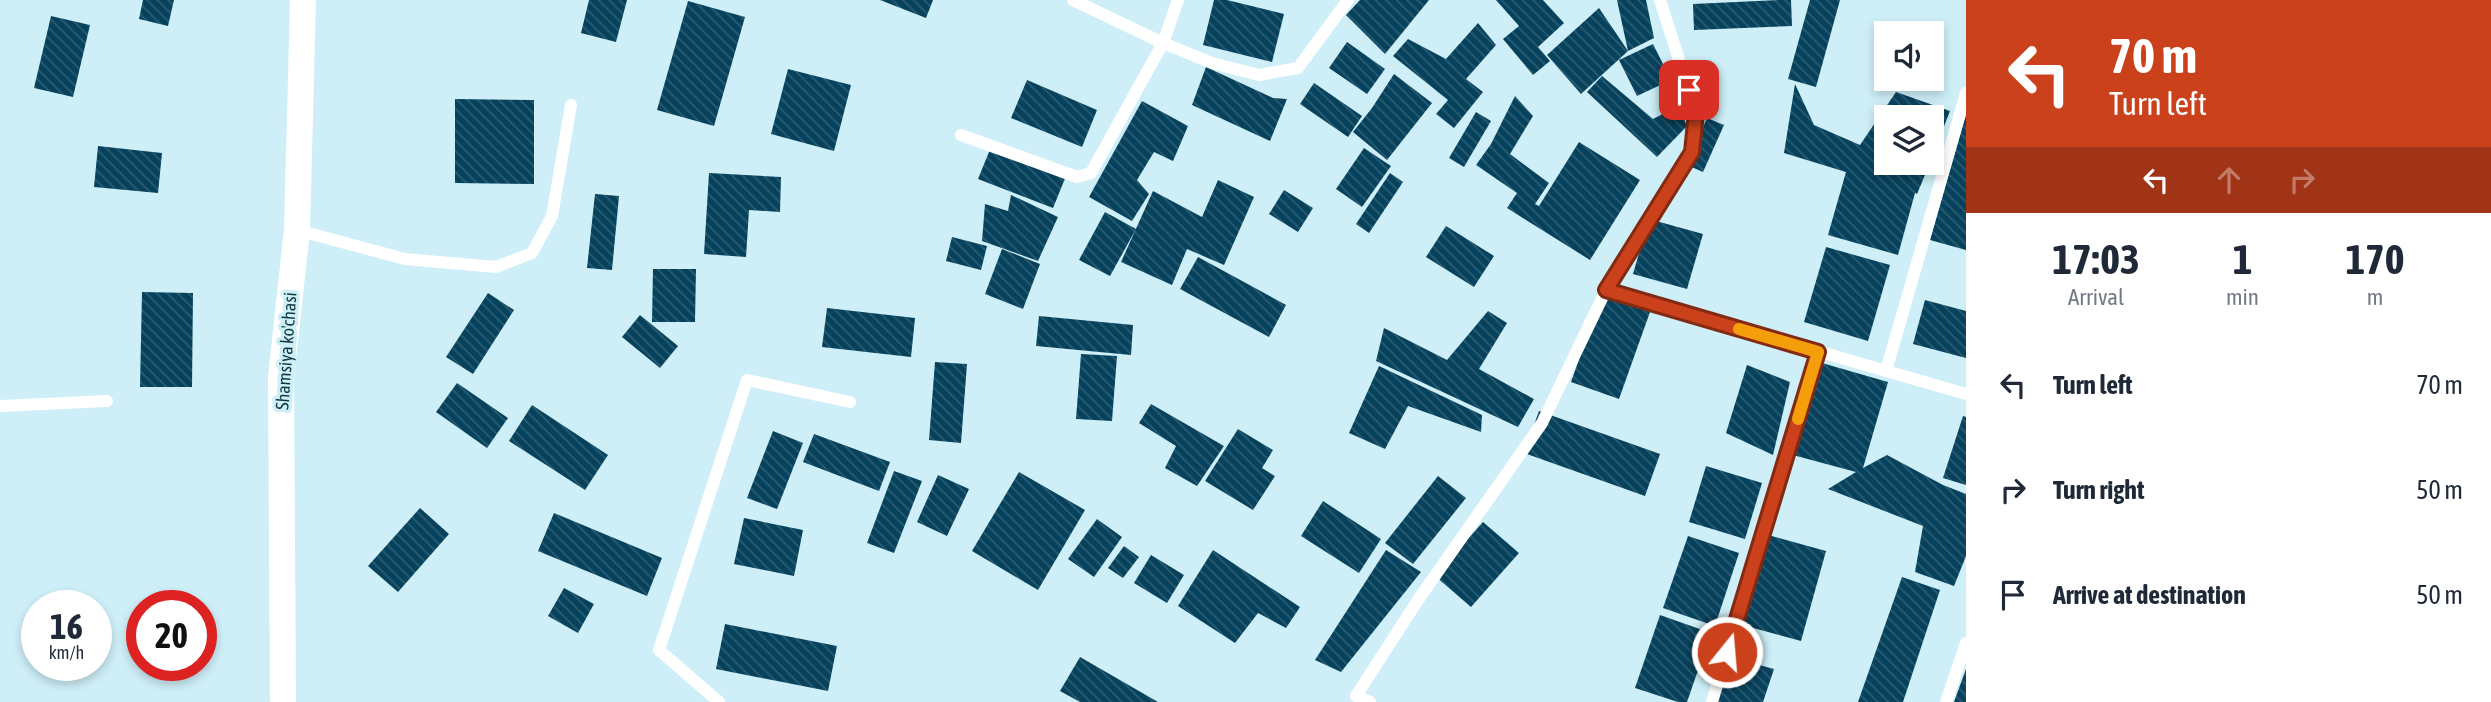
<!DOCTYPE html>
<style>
:root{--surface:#fff;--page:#f2f2f3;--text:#1f2937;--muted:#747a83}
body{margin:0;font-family:"Asap Condensed",sans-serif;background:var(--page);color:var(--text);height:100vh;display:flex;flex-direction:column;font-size:26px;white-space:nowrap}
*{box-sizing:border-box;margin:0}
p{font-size:23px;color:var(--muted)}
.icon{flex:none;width:38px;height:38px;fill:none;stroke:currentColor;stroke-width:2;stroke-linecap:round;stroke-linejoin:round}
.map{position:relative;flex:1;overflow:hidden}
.panel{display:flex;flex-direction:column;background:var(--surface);width:525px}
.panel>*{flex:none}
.hud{background:#ca411c;color:#fff;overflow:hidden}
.buttons{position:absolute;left:1874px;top:21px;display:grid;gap:14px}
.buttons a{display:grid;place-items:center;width:70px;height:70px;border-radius:0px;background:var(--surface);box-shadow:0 4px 10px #0003;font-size:35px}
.speed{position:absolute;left:21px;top:590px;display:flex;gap:14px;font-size:35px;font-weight:700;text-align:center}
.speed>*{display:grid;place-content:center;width:91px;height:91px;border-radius:50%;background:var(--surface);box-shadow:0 4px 10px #0003;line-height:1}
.speed small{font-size:18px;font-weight:400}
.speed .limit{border:10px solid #d22;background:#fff;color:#111}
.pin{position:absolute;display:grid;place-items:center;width:60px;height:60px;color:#fff;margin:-30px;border-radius:14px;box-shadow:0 4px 10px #0006}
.me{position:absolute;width:77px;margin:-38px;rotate:17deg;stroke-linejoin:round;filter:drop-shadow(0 0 5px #0008)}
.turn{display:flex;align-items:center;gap:24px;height:147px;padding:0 28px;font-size:32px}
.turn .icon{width:91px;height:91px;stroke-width:2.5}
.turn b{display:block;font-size:49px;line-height:60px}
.lanes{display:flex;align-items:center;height:66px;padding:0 28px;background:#0003;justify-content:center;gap:35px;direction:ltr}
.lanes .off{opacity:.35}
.eta{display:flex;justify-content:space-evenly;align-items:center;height:119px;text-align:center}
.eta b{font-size:42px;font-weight:700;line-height:49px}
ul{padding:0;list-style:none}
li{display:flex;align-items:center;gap:21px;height:105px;padding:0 28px}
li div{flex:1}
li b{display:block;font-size:26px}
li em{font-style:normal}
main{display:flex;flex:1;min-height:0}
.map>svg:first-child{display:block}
</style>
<main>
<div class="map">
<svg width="1966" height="702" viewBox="0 0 1966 702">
<defs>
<pattern id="building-back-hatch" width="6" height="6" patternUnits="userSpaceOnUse" patternTransform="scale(1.75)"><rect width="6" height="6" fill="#07425d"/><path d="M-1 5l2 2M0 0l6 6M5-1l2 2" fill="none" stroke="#2a5c72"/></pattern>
</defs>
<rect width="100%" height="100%" fill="#ceeff8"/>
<!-- building -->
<g fill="url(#building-back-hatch)">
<path d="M143,0H174L168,26L139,19Z"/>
<path d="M589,0H627L616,42L581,33Z"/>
<path d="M880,0H933L926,18Z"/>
<path d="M1214,0H1227L1284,14L1272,62L1203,45Z"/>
<path d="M1360,0H1429L1385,54L1346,15Z"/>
<path d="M1496,0H1543L1564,23L1538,47L1550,61L1533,75L1503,39L1519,26Z"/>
<path d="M1617,0H1646L1654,38L1628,51Z"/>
<path d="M1779,0H1791L1792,26L1694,30L1693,4Z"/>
<path d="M1810,0H1840L1816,87L1788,79Z"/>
<path d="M688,1L745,17L714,126L657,110Z"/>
<path d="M1599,8L1628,51L1581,94L1547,55Z"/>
<path d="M51,16L90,25L73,97L34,88Z"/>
<path d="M1478,23L1496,45L1466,79L1483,92L1454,128L1436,114L1448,100L1393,56L1408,39L1446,59Z"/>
<path d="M1347,42L1385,69L1367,94L1329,68Z"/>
<path d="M1653,44L1671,80L1637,96L1619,60Z"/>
<path d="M1206,67L1273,98L1287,99L1270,141L1192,105Z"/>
<path d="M788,69L851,85L834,151L771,134Z"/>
<path d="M1394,74L1432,103L1387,160L1353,132L1372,108Z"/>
<path d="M1602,76L1653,119L1678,106L1687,126L1657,157L1587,92Z"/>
<path d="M1027,80L1097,110L1082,147L1011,118Z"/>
<path d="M1314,83L1362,116L1348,137L1300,104Z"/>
<path d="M1795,84L1814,125L1860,145L1896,92L1950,111L1932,157V117H1886V163H1930L1917,194L1915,193L1898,255L1828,235L1846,172L1784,153Z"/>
<path d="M1515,96L1533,116L1510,154L1549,183L1535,204L1539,206L1579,142L1640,180L1590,260L1507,208L1517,193L1476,165L1491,144Z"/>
<path d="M455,99L534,100V184L455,183Z"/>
<path d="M1142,101L1188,126L1173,161L1154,152L1137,180L1149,194L1132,221L1089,197Z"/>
<path d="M1476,112L1491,121L1464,167L1449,158Z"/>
<path d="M1966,114V250L1930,240Z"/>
<path d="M1707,118L1724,125L1703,172L1687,165Z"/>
<path d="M98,146L162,153L158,193L94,187Z"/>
<path d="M991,147L1066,176L1053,208L978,179Z"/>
<path d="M1364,148L1391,166L1362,207L1336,189Z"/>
<path d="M709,173L781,177L780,212L749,210L746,257L704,254Z"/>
<path d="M1390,173L1403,182L1369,233L1356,224Z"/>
<path d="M1218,180L1254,197L1224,265L1187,249L1172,285L1121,262L1153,191L1202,217Z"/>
<path d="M1284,190L1313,208L1298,232L1269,214Z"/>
<path d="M595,194L619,196L612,270L587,268Z"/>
<path d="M1011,195L1058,217L1038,261L982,241L985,204L1008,211Z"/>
<path d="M1105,212L1136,229L1110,276L1079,260Z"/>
<path d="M1649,219L1703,234L1687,289L1633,274Z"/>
<path d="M1446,226L1494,256L1474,287L1426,257Z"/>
<path d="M952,237L987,246L981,270L946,261Z"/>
<path d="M1826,247L1890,265L1868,341L1804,322Z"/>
<path d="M1002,249L1040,264L1023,309L985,294Z"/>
<path d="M1198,257L1286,305L1269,337L1180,289Z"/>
<path d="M653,269H696L695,322H652Z"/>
<path d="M142,292L193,293L192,387H140Z"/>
<path d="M488,293L514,310L473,374L446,357Z"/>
<path d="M1602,295L1650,312L1619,399L1571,382Z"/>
<path d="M1925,300L1966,311V358L1913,344Z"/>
<path d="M827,308L915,318L911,357L822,347Z"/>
<path d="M1488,311L1507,323L1479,369L1534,399L1518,427L1376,361L1384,328L1447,360Z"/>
<path d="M640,315L678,346L660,368L622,337Z"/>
<path d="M1039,316L1133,325L1131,355L1036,346Z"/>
<path d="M1081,354L1117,356L1112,421L1076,419Z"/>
<path d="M1815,361L1888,382L1863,468L1887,455L1943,485L1966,494V556L1954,586L1915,572L1923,526L1828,489L1856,472L1789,454Z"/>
<path d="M935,362L967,364L961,443L929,440Z"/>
<path d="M1747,365L1790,382L1773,455L1726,433Z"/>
<path d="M1379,366L1482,415L1481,432L1408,406L1385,449L1349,433Z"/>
<path d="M457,383L508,418L487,448L436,412Z"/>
<path d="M1151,404L1224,446L1197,486L1165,468L1176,446L1139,423Z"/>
<path d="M532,405L608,455L585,490L509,441Z"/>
<path d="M1539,411L1660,454L1645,496L1524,453Z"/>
<path d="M1963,416L1966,417V485L1943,478Z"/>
<path d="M1238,429L1273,450L1262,468L1275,476L1253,510L1205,481Z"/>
<path d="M773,431L803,443L777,509L747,498Z"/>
<path d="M814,434L890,462L879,491L803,462Z"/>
<path d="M1706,466L1762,483L1745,539L1689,522Z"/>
<path d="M894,471L922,481L894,553L867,543Z"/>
<path d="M1019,472L1085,510L1038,590L972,551Z"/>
<path d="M938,475L969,489L947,536L917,522Z"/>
<path d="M1438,476L1466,498L1413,564L1385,543Z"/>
<path d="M1323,501L1381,539L1359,573L1301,536Z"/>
<path d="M420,508L449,534L398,592L368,566Z"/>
<path d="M554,513L662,558L647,596L538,551Z"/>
<path d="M744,518L803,530L794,576L734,564Z"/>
<path d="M1097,519L1122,537L1094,577L1068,559Z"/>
<path d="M1483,522L1519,553L1471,607L1435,576Z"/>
<path d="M1757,532L1826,551L1801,641L1731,622Z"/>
<path d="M1688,536L1739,553L1715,626L1663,608Z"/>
<path d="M1124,546L1139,557L1123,578L1108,568Z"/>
<path d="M1213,550L1300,607L1286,628L1258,613L1235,643L1178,606Z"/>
<path d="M1386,550L1421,572L1341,672L1315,660Z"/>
<path d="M1151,555L1184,575L1167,603L1134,583Z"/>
<path d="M1902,577L1940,590L1903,702H1858Z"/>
<path d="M564,588L594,604L578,633L548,616Z"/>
<path d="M1660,615L1711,633L1687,702H1678L1635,688Z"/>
<path d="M725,624L837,646L828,691L716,669Z"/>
<path d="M1726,656L1774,669L1763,702H1712Z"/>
<path d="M1080,657L1158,702H1080L1060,691Z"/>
<path d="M1966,669V702H1954Z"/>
</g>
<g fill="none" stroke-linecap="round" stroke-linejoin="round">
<!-- lane -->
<g stroke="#fff" stroke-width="12">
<path d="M1073,0L1163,43L1212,63L1259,75L1298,68L1348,0"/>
<path d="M961,135L1077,177L1091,173L1163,43L1178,0"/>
<path d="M297,230L405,259L496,267L532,253L552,216L571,105"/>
<path d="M1606,290L1966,394"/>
<path d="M1886,371L1966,93"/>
<path d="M0,406L107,401"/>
<path d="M719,702L659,650L747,380L850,402"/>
<path d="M1370,702L1356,696L1418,600L1542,423L1606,290L1692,152L1696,113L1660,0"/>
<path d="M1712,702L1818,352"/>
<path d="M1946,702L1966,643"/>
</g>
<!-- street -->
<path stroke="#fff" stroke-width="26" d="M283,702L281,377L297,230L303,0"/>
</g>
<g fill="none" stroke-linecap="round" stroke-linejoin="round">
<defs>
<path id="route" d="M1689,90L1696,113L1692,152L1606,290L1818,352L1727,652"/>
</defs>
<!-- route casing -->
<use href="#route" stroke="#832a12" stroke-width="18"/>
<!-- route -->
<use href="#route" stroke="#ca411c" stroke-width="12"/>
<!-- slow -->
<path stroke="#f59e0b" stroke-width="12" d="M1739,329L1818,352L1798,419"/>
</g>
<g text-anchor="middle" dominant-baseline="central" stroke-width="7" stroke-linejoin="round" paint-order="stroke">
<!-- street labels -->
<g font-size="18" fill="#113840" stroke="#ceeff8">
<text transform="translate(286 351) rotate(-86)">Shamsiya ko'chasi</text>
</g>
</g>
</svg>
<div class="buttons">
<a><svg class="icon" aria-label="sound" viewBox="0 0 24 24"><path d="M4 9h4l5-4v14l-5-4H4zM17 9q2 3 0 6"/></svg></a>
<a><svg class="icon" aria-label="layers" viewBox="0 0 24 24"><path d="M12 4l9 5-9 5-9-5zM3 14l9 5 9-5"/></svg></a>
</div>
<div class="speed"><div>16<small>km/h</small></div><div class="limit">20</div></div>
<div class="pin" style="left:1689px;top:90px;background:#d93025"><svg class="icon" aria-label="arrive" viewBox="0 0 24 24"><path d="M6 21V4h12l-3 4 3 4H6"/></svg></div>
<svg class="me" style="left:1727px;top:652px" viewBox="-20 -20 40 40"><circle r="17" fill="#ca411c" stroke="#fff" stroke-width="3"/><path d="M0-11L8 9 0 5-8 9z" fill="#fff"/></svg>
</div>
<section class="panel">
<div class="hud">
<div class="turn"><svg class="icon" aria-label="left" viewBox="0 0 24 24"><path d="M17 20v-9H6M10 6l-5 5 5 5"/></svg><div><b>70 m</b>Turn left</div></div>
<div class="lanes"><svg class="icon" aria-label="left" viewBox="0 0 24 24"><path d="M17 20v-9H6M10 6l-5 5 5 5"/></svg><svg class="icon off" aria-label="ahead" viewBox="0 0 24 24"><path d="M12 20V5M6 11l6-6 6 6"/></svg><svg class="icon off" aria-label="right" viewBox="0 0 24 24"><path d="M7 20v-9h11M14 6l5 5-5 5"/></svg></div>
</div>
<div class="eta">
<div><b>17:03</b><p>Arrival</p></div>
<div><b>1</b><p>min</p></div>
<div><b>170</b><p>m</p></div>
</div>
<ul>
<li><svg class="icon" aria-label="left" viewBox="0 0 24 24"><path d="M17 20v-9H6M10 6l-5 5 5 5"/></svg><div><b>Turn left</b></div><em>70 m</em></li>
<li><svg class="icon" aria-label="right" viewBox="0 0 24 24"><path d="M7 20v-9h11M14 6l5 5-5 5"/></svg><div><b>Turn right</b></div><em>50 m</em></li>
<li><svg class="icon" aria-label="arrive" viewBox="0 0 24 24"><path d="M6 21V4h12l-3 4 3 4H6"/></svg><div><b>Arrive at destination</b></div><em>50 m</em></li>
</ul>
</section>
</main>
